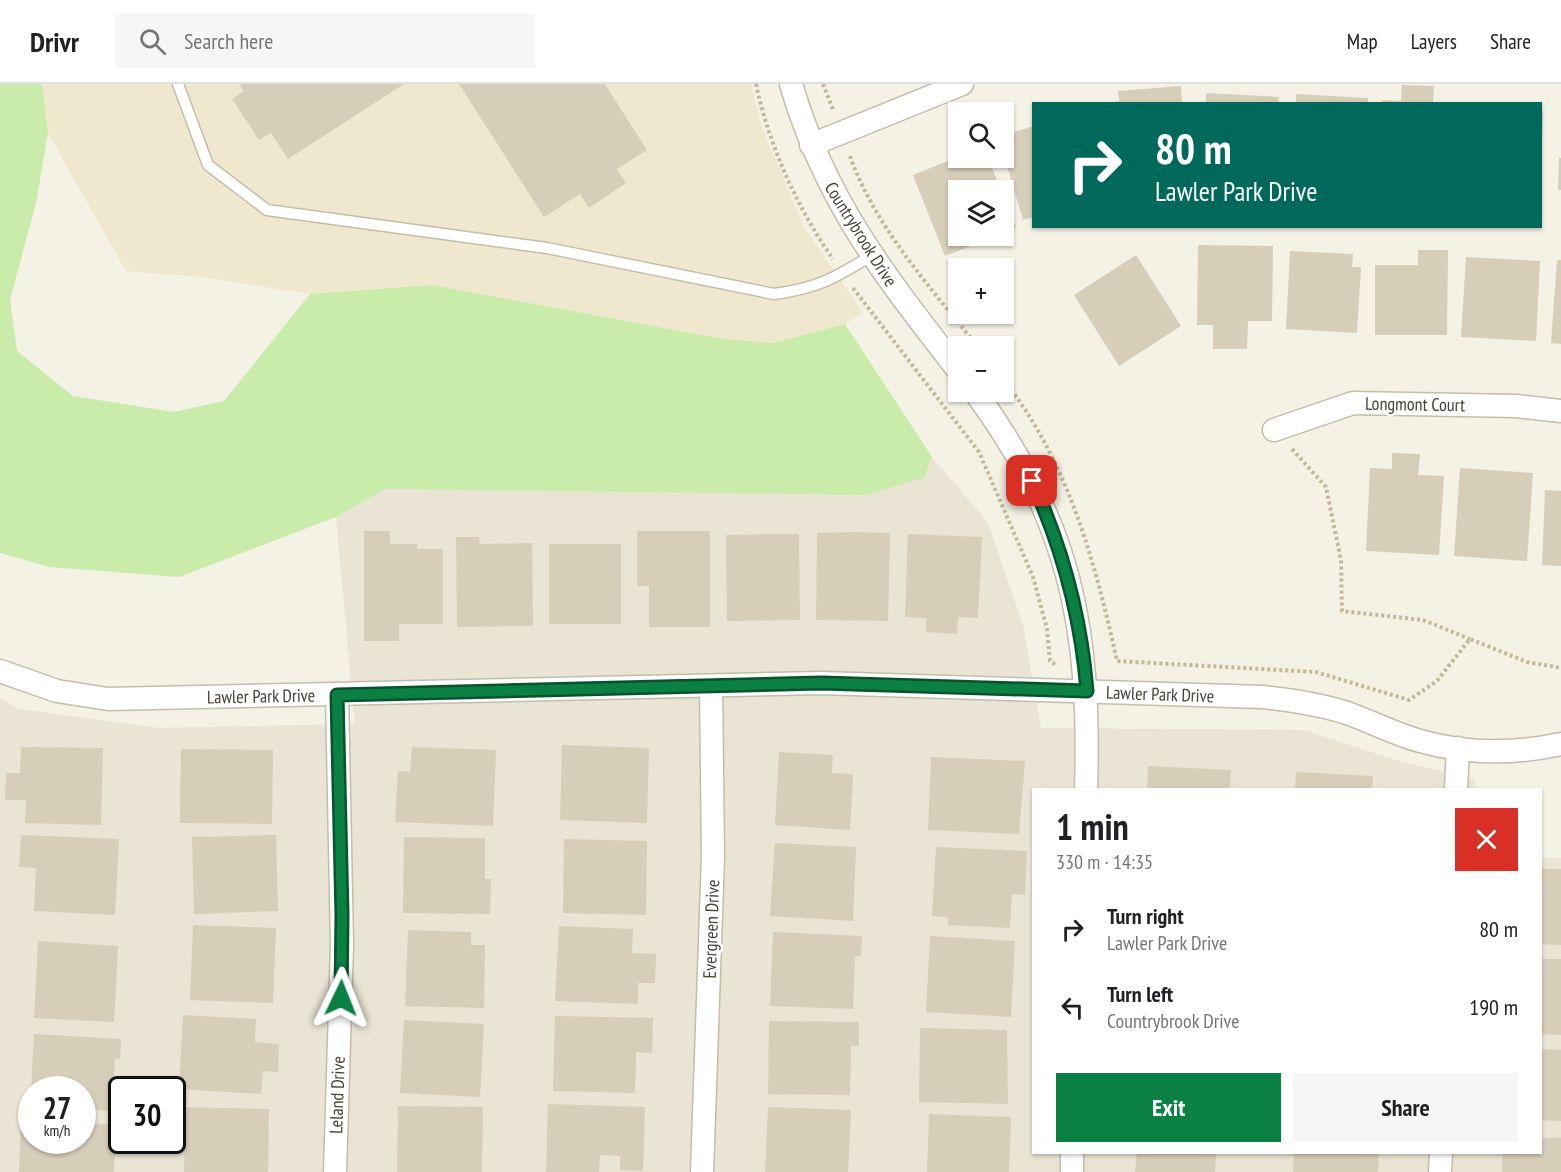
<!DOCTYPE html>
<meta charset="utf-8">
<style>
:root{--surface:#fff;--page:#f6f6f6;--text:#202124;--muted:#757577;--line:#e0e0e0;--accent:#0b8043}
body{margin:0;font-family:"PT Sans Narrow",sans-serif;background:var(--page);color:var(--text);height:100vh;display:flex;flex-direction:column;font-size:22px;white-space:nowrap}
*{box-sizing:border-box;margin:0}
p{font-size:20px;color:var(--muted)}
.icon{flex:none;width:33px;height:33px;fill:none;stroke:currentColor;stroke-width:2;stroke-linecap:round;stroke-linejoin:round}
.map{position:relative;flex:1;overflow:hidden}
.drawer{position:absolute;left:1032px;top:704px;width:510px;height:366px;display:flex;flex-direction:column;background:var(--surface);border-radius:0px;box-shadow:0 2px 4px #0004}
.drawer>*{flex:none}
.hud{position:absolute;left:1032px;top:18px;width:510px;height:126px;border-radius:0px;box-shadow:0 2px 4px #0004;background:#00695c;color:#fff;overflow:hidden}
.buttons{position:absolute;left:948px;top:18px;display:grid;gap:12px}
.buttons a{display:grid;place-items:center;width:66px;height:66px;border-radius:0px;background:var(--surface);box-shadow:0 2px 4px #0004;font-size:30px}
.speed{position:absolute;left:18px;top:992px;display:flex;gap:12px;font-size:30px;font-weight:700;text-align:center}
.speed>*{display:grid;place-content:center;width:78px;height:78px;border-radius:50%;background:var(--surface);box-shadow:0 2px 4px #0004;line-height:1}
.speed small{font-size:15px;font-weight:400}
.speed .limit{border:3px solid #111;border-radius:9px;background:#fff;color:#111}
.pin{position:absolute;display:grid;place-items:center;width:51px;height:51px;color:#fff;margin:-26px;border-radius:12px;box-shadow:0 3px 9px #0006}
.me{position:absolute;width:66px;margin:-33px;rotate:2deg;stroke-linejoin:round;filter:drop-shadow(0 0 4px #0008)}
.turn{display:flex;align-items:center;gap:21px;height:126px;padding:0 24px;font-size:27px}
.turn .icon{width:78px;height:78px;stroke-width:2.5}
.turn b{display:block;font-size:42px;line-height:51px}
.round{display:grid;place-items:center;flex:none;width:63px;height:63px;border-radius:0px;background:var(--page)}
.overview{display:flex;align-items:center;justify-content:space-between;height:102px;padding:0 24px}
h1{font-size:36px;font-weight:600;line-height:45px}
.primary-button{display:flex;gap:12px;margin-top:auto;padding:12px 24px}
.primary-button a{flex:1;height:69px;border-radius:0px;background:var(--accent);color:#fff;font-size:24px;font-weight:600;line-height:69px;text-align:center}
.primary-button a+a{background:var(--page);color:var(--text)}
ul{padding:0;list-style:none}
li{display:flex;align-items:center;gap:18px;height:78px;padding:0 24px}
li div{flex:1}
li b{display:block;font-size:22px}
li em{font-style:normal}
header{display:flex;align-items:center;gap:36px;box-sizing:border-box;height:84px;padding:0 30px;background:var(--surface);border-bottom:2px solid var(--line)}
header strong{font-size:28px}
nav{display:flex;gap:33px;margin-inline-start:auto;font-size:21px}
.search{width:420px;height:54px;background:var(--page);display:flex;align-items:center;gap:15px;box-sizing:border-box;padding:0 21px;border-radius:0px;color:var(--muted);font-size:22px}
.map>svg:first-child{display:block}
</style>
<header>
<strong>Drivr</strong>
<div class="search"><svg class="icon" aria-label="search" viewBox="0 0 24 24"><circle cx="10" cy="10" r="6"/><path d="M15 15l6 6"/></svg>Search here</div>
<nav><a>Map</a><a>Layers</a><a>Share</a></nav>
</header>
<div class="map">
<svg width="1561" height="1088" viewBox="0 0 1561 1088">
<rect width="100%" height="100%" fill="#f4f1e5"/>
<!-- residential -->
<path fill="#e9e4d3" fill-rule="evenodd" d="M932,373L988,439L1023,541L1041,644L1304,646L1402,678L1475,695V705H1034V1068H1540L1541,774H1561V1088H0V614L19,625L159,644L355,640L336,433L385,405L866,411L924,394ZM32,1005H82V1056H32ZM122,1005H172V1056H122Z"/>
<!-- education -->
<path fill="#efe8ce" d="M42,0H751L761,41L804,143L863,229L845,240L773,259L723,255L432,201L310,210L201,193L126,187L48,49Z"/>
<!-- green -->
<path fill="#c9ecaa" d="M0,0H42L48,49L36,119L10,216L17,267L73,312L174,328L224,317L310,210L432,201L723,255L773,259L845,240L932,373L924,394L866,411L385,405L336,433L179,493L50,483L0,469Z"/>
<!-- building -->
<g fill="#d7ceba">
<path d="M239,0H404L288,75L271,49L259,56L232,15L244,7Z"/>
<path d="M459,0H605L647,66L617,85L626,99L589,124L580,110L544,133Z"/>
<path d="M1402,1L1434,2L1433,20H1382V16L1401,17Z"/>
<path d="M1181,2L1182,20H1100L1119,17L1118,7Z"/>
<path d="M1206,9L1279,13L1278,20H1206Z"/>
<path d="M1296,10L1368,14V20H1296Z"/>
<path d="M1540,27H1543L1542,59L1540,58Z"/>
<path d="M1034,42V133L1023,136L1004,71V51Z"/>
<path d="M958,73L988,74L1001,106H958V152H996L945,172L913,91Z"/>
<path d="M1559,74H1561V106H1558Z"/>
<path d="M1004,113L1016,143L1004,148Z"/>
<path d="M1198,161L1273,162L1272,237H1248L1247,265H1213V241H1197Z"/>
<path d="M1418,166H1448L1447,251H1375V181H1418Z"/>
<path d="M1290,167L1353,170L1352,183H1361L1357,249L1286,245Z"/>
<path d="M1136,171L1181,242L1119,282L1074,211Z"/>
<path d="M1466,173L1540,177L1536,257L1461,253Z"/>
<path d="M1557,176H1561V260L1551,259Z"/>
<path d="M1392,369L1420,370L1418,391L1444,392L1439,471L1366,467L1370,384L1392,385Z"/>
<path d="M1460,384L1533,389L1527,477L1454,472Z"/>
<path d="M1545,406L1561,407V482L1542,481Z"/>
<path d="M364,447H390V460H417V465H443V540H399V557H364Z"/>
<path d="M637,447H710V543H649V502H637Z"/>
<path d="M851,448L890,449L888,537L816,536L817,449Z"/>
<path d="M799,450L800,536L727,537L726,451Z"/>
<path d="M908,450L982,453L978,534L958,533L957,550L926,548V534L905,533Z"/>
<path d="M456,453H479L480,460L532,459L533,542L457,543Z"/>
<rect x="549" y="460" width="72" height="80"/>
<path d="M562,661L649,664L647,739L560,736Z"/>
<path d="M21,663L103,664L101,741L25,739L26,716H5L6,689H20Z"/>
<path d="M412,663L496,666L493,742L395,738L398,687L410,688Z"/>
<path d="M181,665L273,666L272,740L180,739Z"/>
<path d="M779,668L833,671L832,689L853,690L850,746L775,741Z"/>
<path d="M931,673L1025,677L1019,750L928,746Z"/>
<path d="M1148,682L1231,686L1230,705H1147Z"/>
<path d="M1296,688L1373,692L1372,705H1295Z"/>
<path d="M21,751L119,755L115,831L34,827L36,784L19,783Z"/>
<path d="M276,751L278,827L194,830L192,753Z"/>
<path d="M404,753L485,754V795H491L490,830L403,829Z"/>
<path d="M564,755L647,757L646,831L563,829Z"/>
<path d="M775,759L856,763L853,837L770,832Z"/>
<path d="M936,763L1027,767L1025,811L1012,810L1010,844L948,841V833L932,832Z"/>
<path d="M1540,785H1561V861L1540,860Z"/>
<path d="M193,841L276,844L273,919L190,916Z"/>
<path d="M559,842L633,845L632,869L656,870L655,899H638V920L555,917Z"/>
<path d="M408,846L471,848V861H485L484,924L405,922Z"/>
<path d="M773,848L862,852L861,872H855L853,925L770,922Z"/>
<path d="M930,852L1015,857L1011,933L926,928Z"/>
<path d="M38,857L118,862L114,938L34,934Z"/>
<path d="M1540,875H1561V951L1540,950Z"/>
<path d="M183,931L256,935L255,958L279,960L278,988L263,987L261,1010L179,1005Z"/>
<path d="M555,932L653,934L652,969L636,968L635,1009L553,1007Z"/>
<path d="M404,936L484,940L480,1013L400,1009Z"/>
<path d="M769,937L859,938V962H851L850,1011L768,1010Z"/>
<path d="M920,944L1007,946L1008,1020L919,1018Z"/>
<path d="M34,950L121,955L120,975L115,974L112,1027L82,1025V1005H31Z"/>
<path d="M1540,965L1561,966V1037L1540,1036Z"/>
<path d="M548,1020L645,1023L643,1087L620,1086V1072L600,1071L599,1088H546Z"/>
<path d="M398,1022L483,1023L482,1088H397Z"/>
<path d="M180,1023L269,1025L268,1088H184L185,1044L180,1043Z"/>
<path d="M768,1023L851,1026L848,1088H765Z"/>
<path d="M929,1030L1011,1033L1009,1088H927Z"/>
<path d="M21,1036L32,1037V1056H82V1039L116,1041L114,1088H19Z"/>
<path d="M1540,1054H1561V1088H1502L1503,1068H1540Z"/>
<path d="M1137,1068H1208L1216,1070L1215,1088H1135Z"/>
<path d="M1294,1068H1379L1378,1088H1293Z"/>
</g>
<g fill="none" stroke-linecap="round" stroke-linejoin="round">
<defs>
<path id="service" d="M178,0L208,81L267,126L547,164L774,210C818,204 833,195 871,172"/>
<g id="minor">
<path d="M791,0C825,117 885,192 958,286"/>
<path d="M811,61L962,0"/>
<path d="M975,308C1071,438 1091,546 1086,705"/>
<path d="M1274,346L1353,319L1516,322L1561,327"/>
<path d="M0,587L57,607L108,615L821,599L1262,613C1291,616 1319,620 1347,629C1372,638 1395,650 1420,657C1466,670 1515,670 1561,660"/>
<path d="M1456,705L1458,664"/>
<path d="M335,1088L342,861L337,611"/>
<path d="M702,1088L713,772L711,602"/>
<path d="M1072,1088V1068"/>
<path d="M1440,1088L1441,1068"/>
</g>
</defs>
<!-- service casing -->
<use href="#service" stroke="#c3bdaa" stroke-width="13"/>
<!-- minor casing -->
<use href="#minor" stroke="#c3bdaa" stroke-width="25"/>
<!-- path -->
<g stroke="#c3b897" stroke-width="4" stroke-dasharray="3 3" stroke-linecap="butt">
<path d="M756,0C769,61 797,124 833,175"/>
<path d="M823,0L834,28"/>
<path d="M850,72C875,143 931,204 977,262"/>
<path d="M853,204L979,368L1033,493L1047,545L1050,577L1056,581"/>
<path d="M1004,296C1068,378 1095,477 1117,577L1316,588L1409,616L1437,597L1470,555L1527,578L1561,584"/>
<path d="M1292,365L1326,403L1341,476L1342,527L1423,536L1470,555"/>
</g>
<!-- service -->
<use href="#service" stroke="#fff" stroke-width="10"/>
<!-- minor -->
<use href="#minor" stroke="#fff" stroke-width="22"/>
</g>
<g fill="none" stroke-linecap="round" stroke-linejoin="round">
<defs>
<path id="route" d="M341,914L342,831L337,611L821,599L1087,607C1081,532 1063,465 1032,397"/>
</defs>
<!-- route casing -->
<use href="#route" stroke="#07532c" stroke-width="15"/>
<!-- route -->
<use href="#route" stroke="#0b8043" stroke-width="10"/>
</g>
<g text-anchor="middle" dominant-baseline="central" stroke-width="5" stroke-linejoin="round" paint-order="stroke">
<!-- street labels -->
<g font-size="18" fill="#474134" stroke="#fff">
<text transform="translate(861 150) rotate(58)">Countrybrook Drive</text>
<text transform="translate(1415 320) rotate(1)">Longmont Court</text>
<text transform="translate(1160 610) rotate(2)">Lawler Park Drive</text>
<text transform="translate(261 612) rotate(-1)">Lawler Park Drive</text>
<text transform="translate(711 845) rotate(-88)">Evergreen Drive</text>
<text transform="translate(337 1011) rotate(-88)">Leland Drive</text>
</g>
</g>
</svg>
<div class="buttons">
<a><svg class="icon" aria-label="search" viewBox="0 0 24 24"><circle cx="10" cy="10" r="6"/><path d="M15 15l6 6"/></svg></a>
<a><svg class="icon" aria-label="layers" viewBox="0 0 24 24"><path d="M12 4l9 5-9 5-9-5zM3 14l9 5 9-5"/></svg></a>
<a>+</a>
<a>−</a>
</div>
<div class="speed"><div>27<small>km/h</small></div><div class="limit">30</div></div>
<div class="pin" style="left:1032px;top:397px;background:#d93025"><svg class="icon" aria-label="arrive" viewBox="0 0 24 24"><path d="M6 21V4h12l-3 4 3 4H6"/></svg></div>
<svg class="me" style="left:341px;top:914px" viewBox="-20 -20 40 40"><path d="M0-17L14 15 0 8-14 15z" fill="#0b8043" stroke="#fff" stroke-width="4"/></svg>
<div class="hud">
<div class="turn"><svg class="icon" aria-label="right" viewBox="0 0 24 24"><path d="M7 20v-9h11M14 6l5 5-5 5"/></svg><div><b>80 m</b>Lawler Park Drive</div></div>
</div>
<section class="drawer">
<div class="overview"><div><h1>1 min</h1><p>330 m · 14:35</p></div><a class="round" style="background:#d93025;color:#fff"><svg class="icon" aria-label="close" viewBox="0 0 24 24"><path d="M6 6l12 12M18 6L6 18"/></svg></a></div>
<ul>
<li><svg class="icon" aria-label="right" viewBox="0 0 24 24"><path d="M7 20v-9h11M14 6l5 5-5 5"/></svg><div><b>Turn right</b><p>Lawler Park Drive</p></div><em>80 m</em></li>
<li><svg class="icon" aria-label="left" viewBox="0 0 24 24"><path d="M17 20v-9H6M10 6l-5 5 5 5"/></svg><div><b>Turn left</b><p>Countrybrook Drive</p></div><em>190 m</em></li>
</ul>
<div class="primary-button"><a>Exit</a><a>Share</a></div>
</section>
</div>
